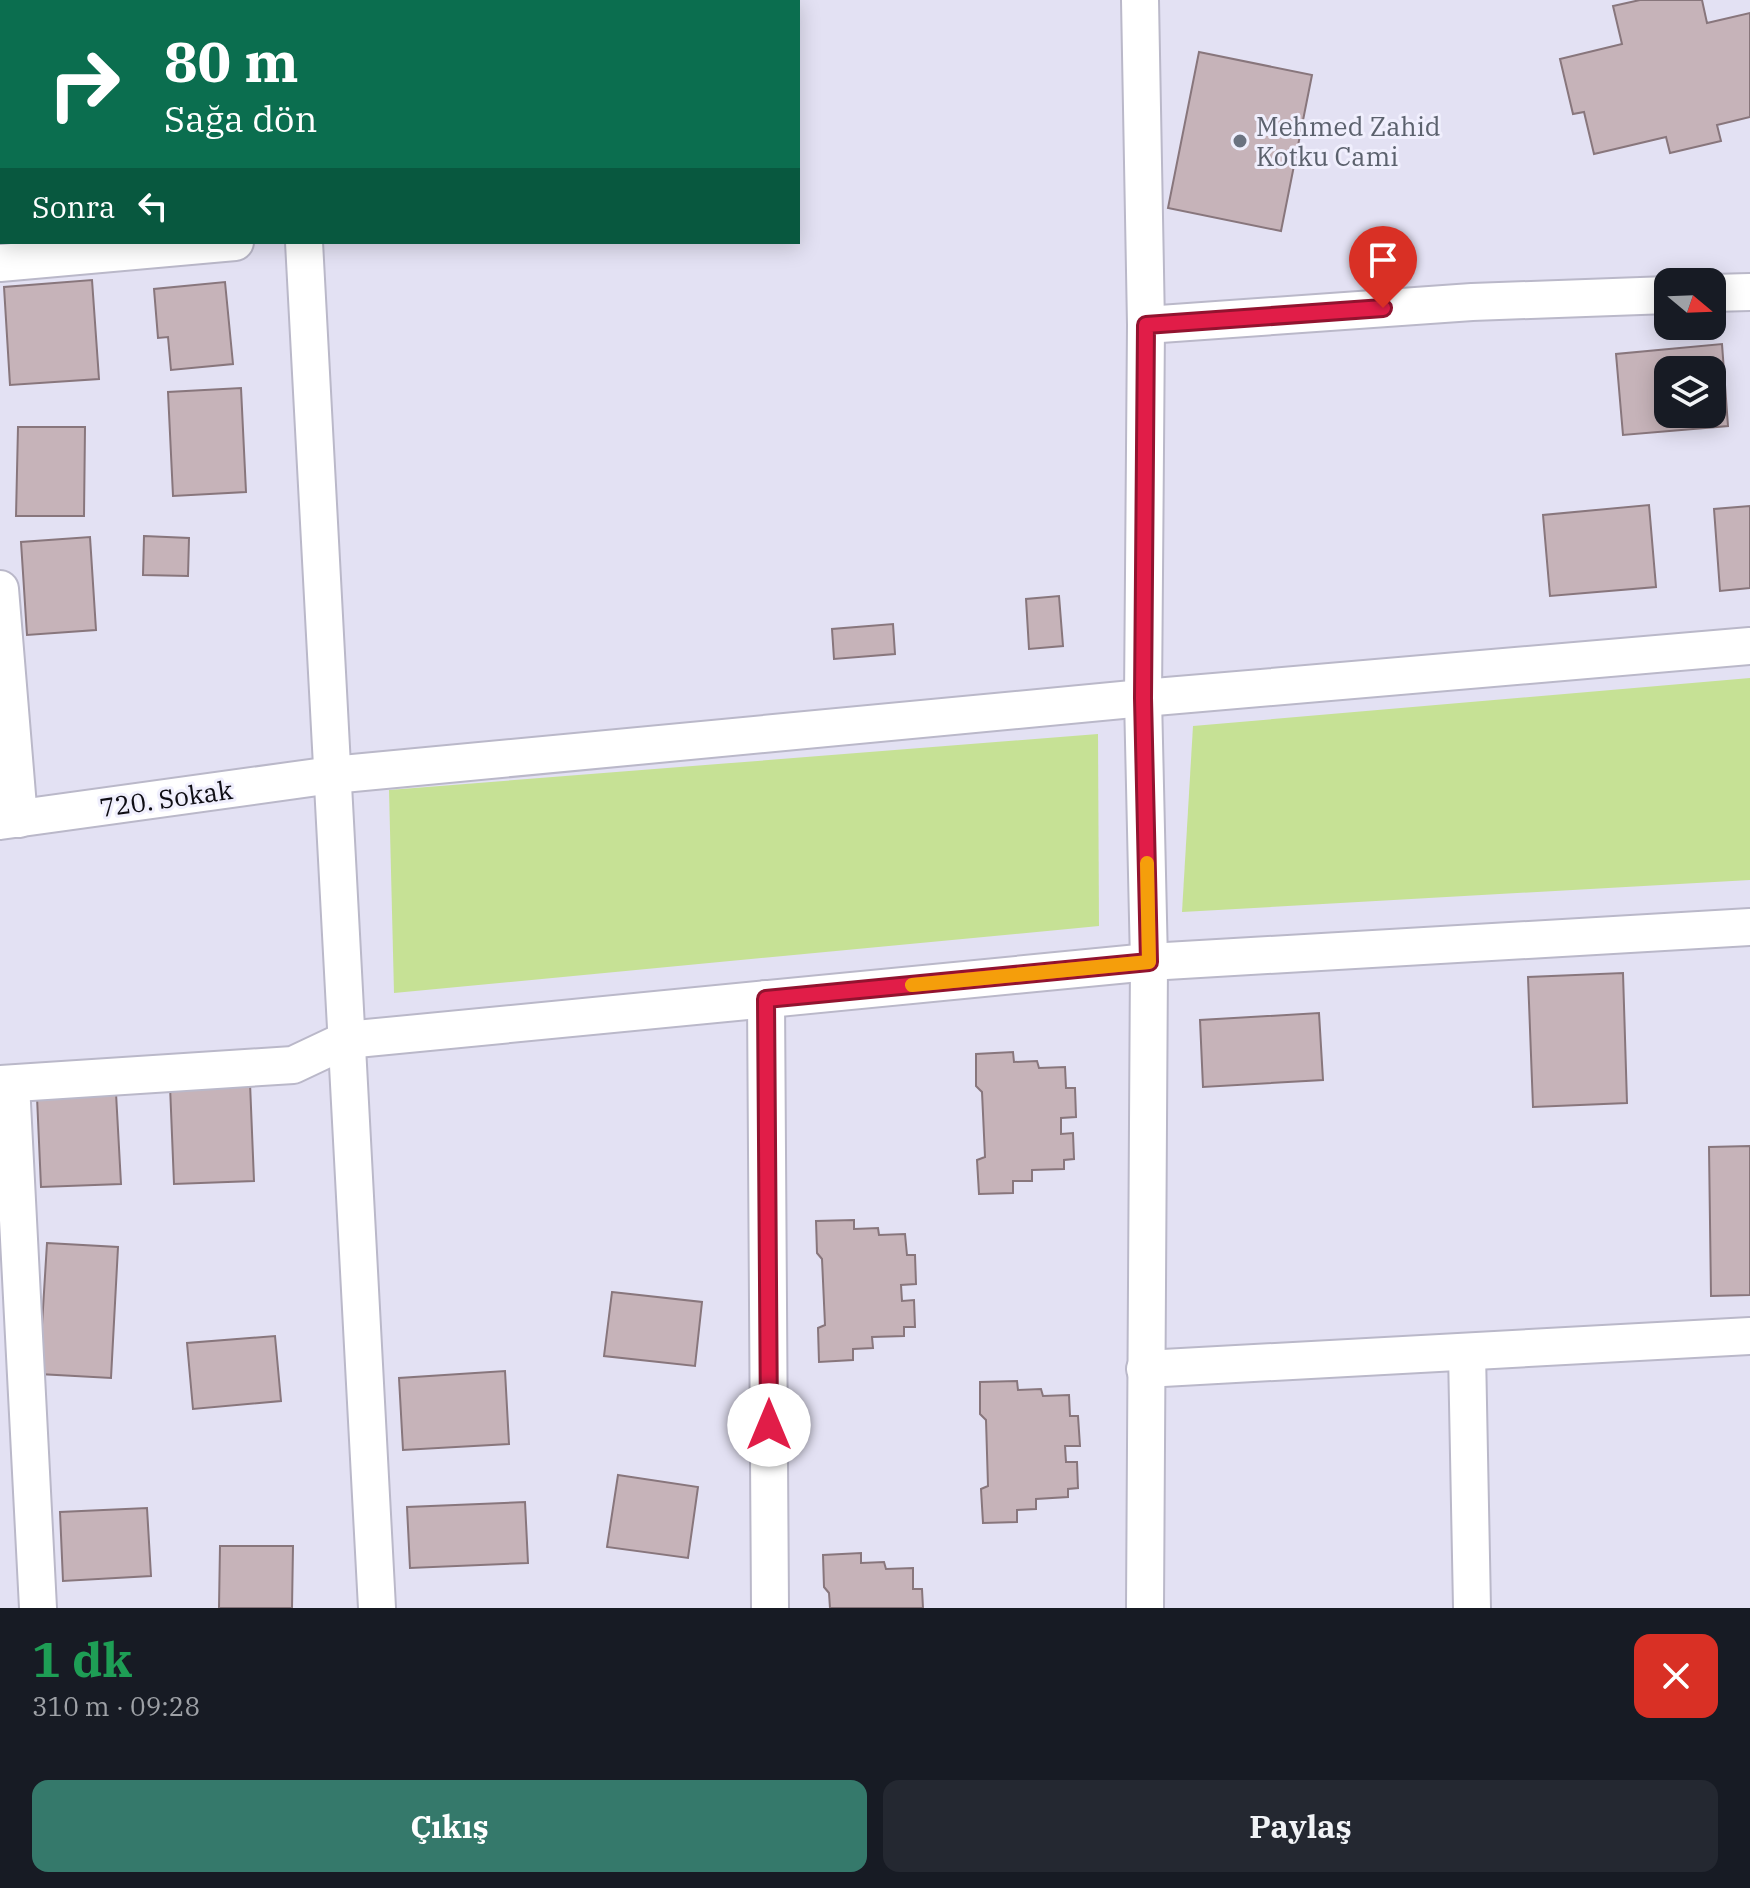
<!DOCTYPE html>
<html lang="tr">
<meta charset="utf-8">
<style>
:root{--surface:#171b24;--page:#242831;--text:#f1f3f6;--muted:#9ea1a6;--accent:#35796b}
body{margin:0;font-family:"IBM Plex Serif",serif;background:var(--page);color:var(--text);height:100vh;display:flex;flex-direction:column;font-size:30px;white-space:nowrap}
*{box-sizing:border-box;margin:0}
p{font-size:26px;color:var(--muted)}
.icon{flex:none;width:44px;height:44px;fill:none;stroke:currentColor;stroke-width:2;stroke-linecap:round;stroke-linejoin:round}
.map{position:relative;height:1608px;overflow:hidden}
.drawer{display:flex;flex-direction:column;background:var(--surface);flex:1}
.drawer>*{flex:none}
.guide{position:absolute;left:0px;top:0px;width:800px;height:244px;box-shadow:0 4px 20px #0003;background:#0b6e4f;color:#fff;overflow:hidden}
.needle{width:52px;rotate:109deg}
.controls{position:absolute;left:1654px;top:268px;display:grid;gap:16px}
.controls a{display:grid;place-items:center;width:72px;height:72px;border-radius:16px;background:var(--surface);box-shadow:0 4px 20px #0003;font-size:40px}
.pin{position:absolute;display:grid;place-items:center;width:68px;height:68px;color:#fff;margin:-82px -34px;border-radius:50% 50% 50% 0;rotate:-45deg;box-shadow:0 0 8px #0007}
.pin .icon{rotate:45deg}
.me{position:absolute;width:88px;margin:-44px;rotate:0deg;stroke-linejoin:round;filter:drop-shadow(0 0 6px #0008)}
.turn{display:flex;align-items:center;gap:28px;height:168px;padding:0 32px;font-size:36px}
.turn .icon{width:104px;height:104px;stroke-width:2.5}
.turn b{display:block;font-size:56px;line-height:68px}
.then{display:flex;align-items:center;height:76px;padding:0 32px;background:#0003;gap:16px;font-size:30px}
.round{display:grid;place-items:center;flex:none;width:84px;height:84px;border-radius:16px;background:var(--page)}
.summary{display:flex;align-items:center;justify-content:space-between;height:136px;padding:0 32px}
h1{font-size:48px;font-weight:700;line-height:60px;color:#1e9e55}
.button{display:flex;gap:16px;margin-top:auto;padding:16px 32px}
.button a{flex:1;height:92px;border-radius:16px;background:var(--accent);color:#fff;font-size:32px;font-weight:700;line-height:92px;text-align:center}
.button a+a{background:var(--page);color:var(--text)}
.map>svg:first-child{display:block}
</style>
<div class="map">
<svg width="1750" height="1608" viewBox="0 0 1750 1608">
<rect width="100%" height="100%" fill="#e3e1f3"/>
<!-- green -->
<g fill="#c6e195">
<path d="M1750,678V880L1182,912L1193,726Z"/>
<path d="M1098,734L1099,926L394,993L389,790Z"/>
</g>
<!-- building -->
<g fill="#c6b3b9" stroke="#88767c" stroke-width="2" fill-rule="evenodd">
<path d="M1640,0H1702L1707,23L1750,13V117L1717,125L1721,141L1670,153L1666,137L1594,154L1584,112L1573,114L1560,59L1622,44L1613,6Z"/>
<path d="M1199,52L1312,75L1281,231L1168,208Z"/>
<path d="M0,107H2L0,221Z"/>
<path d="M92,280L99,379L10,385L4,287Z"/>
<path d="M225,282L233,364L171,370L168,337L158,338L154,289Z"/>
<path d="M1722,344L1728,426L1623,435L1616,354ZM1668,370H1712V414H1668Z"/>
<path d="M241,388L246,492L173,496L168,392Z"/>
<path d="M18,427H85L84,516H16Z"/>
<path d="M1649,505L1656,587L1550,596L1543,515Z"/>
<path d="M1750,506V588L1720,591L1714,509Z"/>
<path d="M144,536L189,538L188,576L143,575Z"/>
<path d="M90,537L96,630L27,635L21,542Z"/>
<path d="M1059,596L1063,646L1029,649L1026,599Z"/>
<path d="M893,624L895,654L834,659L832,629Z"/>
<path d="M1623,973L1627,1103L1533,1107L1528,977Z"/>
<path d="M1319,1013L1323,1080L1203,1087L1200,1020Z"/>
<path d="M1013,1052L1014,1062L1037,1061L1039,1068L1065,1067L1066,1088H1075L1076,1117L1061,1118V1134L1073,1133L1074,1159L1064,1160V1169L1032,1170V1181H1013V1193L979,1194L977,1160L985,1157L982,1092L976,1086V1054Z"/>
<path d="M250,1083L254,1181L174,1184L170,1086Z"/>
<path d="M116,1093L121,1184L41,1187L37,1097Z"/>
<path d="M1750,1146V1295L1711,1296L1709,1147Z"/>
<path d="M854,1220V1229L878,1228L879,1235L905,1234L907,1255H915L916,1284L901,1285L902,1301L914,1300L915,1327H904V1336L872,1337L873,1348L853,1349V1360L819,1362L818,1328L825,1325L822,1259L817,1253L816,1221Z"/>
<path d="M47,1243L118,1247L111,1378L39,1374Z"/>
<path d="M612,1292L702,1302L695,1366L604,1356Z"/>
<path d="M275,1336L281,1401L193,1409L187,1343Z"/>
<path d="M505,1371L509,1444L403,1450L399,1378Z"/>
<path d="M1017,1381L1018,1390L1041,1389L1043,1396L1069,1395L1070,1416H1078L1080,1446H1065L1066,1462H1077L1078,1488L1068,1489V1497L1036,1499V1509L1017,1510V1522L983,1523L981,1489L988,1486L986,1420L980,1414V1382Z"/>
<path d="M618,1475L698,1487L688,1558L607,1547Z"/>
<path d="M525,1502L528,1563L410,1568L407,1507Z"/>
<path d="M147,1508L151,1576L63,1581L60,1512Z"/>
<path d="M220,1546H293L292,1608H219Z"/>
<path d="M861,1553V1563L884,1562L886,1569L913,1568V1589H922L923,1608H830L829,1593L824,1587L823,1555Z"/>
</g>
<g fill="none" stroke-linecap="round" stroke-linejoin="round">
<defs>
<g id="minor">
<path d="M288,0V2"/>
<path d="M1140,0L1146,325L1143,698L1149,962L1145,1608"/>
<path d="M304,242L377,1608"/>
<path d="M0,263L235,242"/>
<path d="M1712,293L1750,292"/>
<path d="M1146,325L1472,302L1668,295"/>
<path d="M0,589L19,819"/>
<path d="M0,821L332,775L1143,698L1750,646"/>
<path d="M766,999L770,1608"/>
<path d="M0,1084L293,1065L346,1040L1149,962L1750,927"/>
<path d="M11,1084L38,1608"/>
<path d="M1467,1352L1472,1608"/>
<path d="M1145,1369L1750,1336"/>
</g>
</defs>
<!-- minor casing -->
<use href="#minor" stroke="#bab8c9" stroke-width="40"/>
<!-- minor -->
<use href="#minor" stroke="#fff" stroke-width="36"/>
</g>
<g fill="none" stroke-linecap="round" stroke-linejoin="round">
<defs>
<path id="route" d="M769,1425L766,999L1149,962L1143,698L1146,325L1383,308"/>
</defs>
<!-- route casing -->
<use href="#route" stroke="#92132f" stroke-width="20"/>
<!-- route -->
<use href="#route" stroke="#e11d48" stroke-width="14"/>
<!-- slow -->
<path stroke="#f59e0b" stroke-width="14" d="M912,985L1149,962L1147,863"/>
</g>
<!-- markers -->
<circle fill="#6b7280" stroke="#f0effd" stroke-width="3" cx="1240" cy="141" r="8"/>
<g text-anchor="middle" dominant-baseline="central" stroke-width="6" stroke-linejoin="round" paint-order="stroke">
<!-- worship labels -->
<g font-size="26" fill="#5b616d" stroke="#f0effd" text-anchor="start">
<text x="1256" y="126">Mehmed Zahid<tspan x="1256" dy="30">Kotku Cami</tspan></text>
</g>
<!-- street labels -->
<g font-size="26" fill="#0e0d13" stroke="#f0effd">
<text transform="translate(166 798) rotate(-8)">720. Sokak</text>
</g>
</g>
</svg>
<div class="controls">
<a><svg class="needle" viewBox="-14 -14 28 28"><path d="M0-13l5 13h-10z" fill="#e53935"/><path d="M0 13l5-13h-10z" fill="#9ea1a6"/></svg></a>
<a><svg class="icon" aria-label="layers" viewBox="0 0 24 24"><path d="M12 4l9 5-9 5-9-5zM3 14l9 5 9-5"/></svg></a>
</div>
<div class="pin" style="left:1383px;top:308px;background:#d93025"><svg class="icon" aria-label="arrive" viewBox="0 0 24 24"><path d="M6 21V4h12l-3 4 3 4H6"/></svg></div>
<svg class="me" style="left:769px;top:1425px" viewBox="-20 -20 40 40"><circle r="19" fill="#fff"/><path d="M0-13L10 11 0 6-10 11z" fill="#e11d48"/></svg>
<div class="guide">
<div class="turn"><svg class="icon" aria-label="right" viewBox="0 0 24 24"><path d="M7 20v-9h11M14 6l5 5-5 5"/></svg><div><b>80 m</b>Sağa dön</div></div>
<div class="then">Sonra<svg class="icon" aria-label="left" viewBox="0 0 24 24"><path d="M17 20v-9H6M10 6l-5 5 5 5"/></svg></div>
</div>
</div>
<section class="drawer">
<div class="summary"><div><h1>1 dk</h1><p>310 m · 09:28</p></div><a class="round" style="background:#d93025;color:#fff"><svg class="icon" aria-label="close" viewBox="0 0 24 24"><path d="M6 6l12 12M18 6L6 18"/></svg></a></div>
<div class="button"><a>Çıkış</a><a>Paylaş</a></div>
</section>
